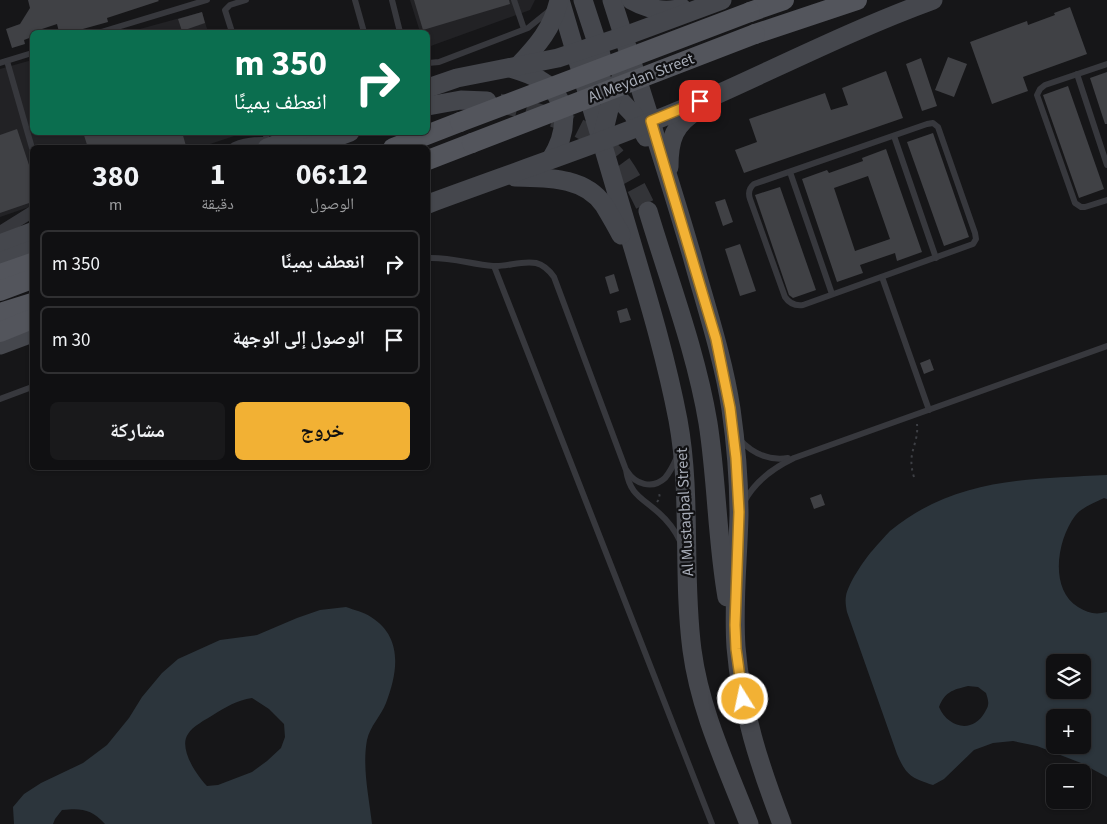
<!DOCTYPE html>
<html lang="ar">
<meta charset="utf-8">
<style>
:root{--surface:#101012;--page:#19191b;--text:#f1f3f6;--muted:#9c9d9f;--line:#303032;--accent:#f2b134}
body{margin:0;font-family:"Source Sans 3","Noto Naskh Arabic",sans-serif;background:var(--page);color:var(--text);direction:rtl;height:100vh;display:flex;flex-direction:column;font-size:19px;white-space:nowrap}
*{box-sizing:border-box;margin:0}
p{font-size:16px;color:var(--muted)}
.icon{flex:none;width:28px;height:28px;fill:none;stroke:currentColor;stroke-width:2;stroke-linecap:round;stroke-linejoin:round}
.map{position:relative;flex:1;overflow:hidden;direction:ltr}
.side{position:absolute;left:30px;top:145px;width:400px;height:325px;display:flex;flex-direction:column;background:var(--surface);border-radius:8px;box-shadow:0 1px 4px #0004,0 0 0 1px var(--line);direction:rtl}
.side>*{flex:none}
.hud{position:absolute;left:30px;top:30px;width:400px;height:105px;border-radius:8px;box-shadow:0 1px 4px #0004,0 0 0 1px var(--line);direction:rtl;background:#0b6e4f;color:#fff;overflow:hidden}
.controls{position:absolute;left:1046px;top:654px;display:grid;gap:10px}
.controls a{display:grid;place-items:center;width:45px;height:45px;border-radius:8px;background:var(--surface);box-shadow:0 1px 4px #0004,0 0 0 1px var(--line);font-size:25px}
.pin{position:absolute;display:grid;place-items:center;width:42px;height:42px;color:#fff;margin:-21px;border-radius:10px;box-shadow:0 2px 8px #0006}
.me{position:absolute;width:55px;margin:-28px;rotate:350deg;stroke-linejoin:round;filter:drop-shadow(0 0 4px #0008)}
.turn{display:flex;align-items:center;gap:18px;height:105px;padding:0 20px;font-size:22px}
.turn .icon{width:65px;height:65px;stroke-width:2.5}
.turn b{display:block;font-size:35px;line-height:42px}
.eta{display:flex;justify-content:space-evenly;align-items:center;height:85px;text-align:center}
.eta b{font-size:30px;font-weight:700;line-height:35px}
.button{display:flex;gap:10px;margin-top:auto;padding:10px 20px}
.button a{flex:1;height:58px;border-radius:8px;background:var(--accent);color:#111;font-size:20px;font-weight:700;line-height:58px;text-align:center}
.button a+a{background:var(--page);color:var(--text)}
ul{padding:0;list-style:none}
li{display:flex;align-items:center;gap:15px;height:68px;margin:0 10px 8px;padding:0 10px;border:2px solid var(--line);border-radius:8px}
li div{flex:1}
li b{display:block;font-size:19px}
li em{font-style:normal}
.map>svg:first-child{display:block}
</style>
<div class="map">
<svg width="1107" height="824" viewBox="0 0 1107 824">
<rect width="100%" height="100%" fill="#161618"/>
<!-- built -->
<g fill="#222225">
<path d="M410,0H535L530,10L428,47V32H420Z"/>
<path d="M202,12L208,32H129Z"/>
<path d="M32,60V132L239,133L240,134L201,147L32,148V206L0,217V69Z"/>
</g>
<!-- water -->
<g fill="#2c353c" fill-rule="evenodd">
<path d="M1107,475V499L1104,498C1094,503 1082,507 1075,516C1057,540 1049,589 1078,607C1088,613 1095,615 1107,612V777L1081,763L1037,746L1013,741L993,743L974,750L944,779L933,785C911,778 906,775 897,754L847,612C846,607 845,601 846,596C848,584 864,560 872,551C878,544 884,537 890,531C954,478 1029,479 1107,475ZM1055,662H1082V690H1055ZM968,686L978,687L986,693C987,696 989,702 988,705C988,707 986,710 985,712C973,734 948,728 939,707C945,692 952,690 968,686ZM1055,718H1082V745H1055Z"/>
<path d="M346,607C354,610 364,612 371,617C403,637 398,672 386,703C381,716 370,726 367,740C362,767 369,797 372,824H105C91,809 82,808 62,810L55,819L53,824H14L13,807L24,794L41,783L83,763L107,745L129,718L142,697L162,673L178,659L220,640L257,635L297,618L320,610ZM252,698L269,709L284,724L285,737L281,748L267,761L252,772L218,785L207,786C197,776 178,748 188,734C193,726 205,720 213,715C226,707 237,700 252,698Z"/>
</g>
<!-- building -->
<g fill="#404145" fill-rule="evenodd">
<path d="M28,0H158L159,1L107,18L108,22L72,32H59L57,24L39,30L40,32H32V37L24,40L25,44L12,48L6,29L20,24L30,8Z"/>
<path d="M414,0H509L510,4L423,30Z"/>
<path d="M1070,7L1087,54L1023,77L1028,91L992,104L970,42L1027,21L1028,25L1055,15L1054,13Z"/>
<path d="M202,12L205,23L182,31L178,19Z"/>
<path d="M948,57L967,64L954,97L935,90Z"/>
<path d="M921,58L937,106L922,111L906,64Z"/>
<path d="M886,71L903,118L744,173L735,150L757,142L749,119L825,93L831,110L848,105L842,88Z"/>
<path d="M1107,72V124H1105L1090,78Z"/>
<path d="M1068,86L1104,189L1079,198L1043,95Z"/>
<path d="M17,129L32,174V202L0,213V135Z"/>
<path d="M83,132H182L186,146L181,148H88Z"/>
<path d="M933,133L969,237L944,246L907,142Z"/>
<path d="M886,149L922,252L897,261L895,253L860,265L863,273L837,282L802,179L827,170L829,173L863,161L862,158ZM868,176L890,239L855,251L834,188Z"/>
<path d="M780,187L816,290L793,298L789,295L755,195Z"/>
<path d="M725,199L733,222L723,226L715,202Z"/>
<path d="M740,244L756,291L740,296L725,249Z"/>
<path d="M614,274L619,291L610,294L605,277Z"/>
<path d="M627,308L631,320L620,323L617,311Z"/>
<path d="M930,359L934,370L924,374L920,363Z"/>
<path d="M821,494L825,505L814,509L810,498Z"/>
</g>
<g fill="none" stroke-linecap="round" stroke-linejoin="round">
<!-- secondary-tunnel -->
<path stroke="#333438" stroke-width="19" stroke-dasharray="19 9" stroke-linecap="butt" d="M499,103C540,113 584,122 614,154C629,171 638,191 648,211"/>
<!-- path -->
<g stroke="#3d3f44" stroke-width="2" stroke-dasharray="2.5 4" stroke-linecap="butt">
<path d="M914,477C906,452 919,445 917,424"/>
<path d="M657,502L660,498L659,493"/>
</g>
<!-- lane -->
<g stroke="#37383d" stroke-width="6">
<path d="M355,0L364,32"/>
<path d="M392,0L400,32"/>
<path d="M514,0L524,29"/>
<path d="M101,32L207,0"/>
<path d="M232,32L225,10L230,5L246,0"/>
<path d="M7,61L32,148"/>
<path d="M0,63L32,53"/>
<path d="M428,63L439,62L528,28L549,11"/>
<path d="M1107,64L1045,85L1040,89L1037,95L1075,203L1081,207H1085L1107,200"/>
<path d="M1077,74L1107,165"/>
<path d="M933,123L938,127L975,233L976,239L973,244L803,305C795,306 789,303 785,297L750,199C748,193 749,188 754,184L927,124Z"/>
<path d="M265,132L268,143"/>
<path d="M894,136L936,258"/>
<path d="M790,172L832,294"/>
<path d="M428,258C450,257 471,264 493,266C507,267 522,260 536,263C544,265 549,270 554,277L626,470C630,495 641,497 659,513C668,521 675,530 680,541"/>
<path d="M494,266L712,824"/>
<path d="M882,277L929,410"/>
<path d="M0,399L32,387"/>
<path d="M739,439C752,453 769,461 788,458"/>
<path d="M627,471C635,484 652,490 665,478C670,472 674,464 677,457"/>
<path d="M744,502C755,481 773,468 794,458L1107,346"/>
</g>
<!-- street -->
<g stroke="#37383d" stroke-width="12">
<path d="M235,148C249,142 262,142 276,144"/>
<path d="M0,232L32,212"/>
</g>
<!-- secondary -->
<g stroke="#45474d" stroke-width="19">
<path d="M560,0C583,78 606,156 629,234C647,295 666,357 678,420C692,496 682,573 692,650C700,711 727,767 749,824"/>
<path d="M583,0L601,55"/>
<path d="M612,0C639,85 667,170 692,256C706,307 723,357 731,409C736,444 739,480 739,515C738,559 733,603 736,647C741,709 760,767 782,824"/>
<path d="M631,0C647,9 664,13 682,8"/>
<path d="M583,61L633,114L646,137"/>
<path d="M518,66C537,46 553,28 559,0"/>
<path d="M510,68C520,71 531,74 540,80C571,98 568,132 551,159"/>
<path d="M428,88L457,78L558,58L633,33L722,0"/>
<path d="M428,106L461,100L487,101"/>
<path d="M602,138L611,101L621,78"/>
<path d="M267,148L310,132"/>
<path d="M307,148L350,132"/>
<path d="M669,167C669,139 674,124 699,109"/>
<path d="M515,177C546,178 584,176 604,205C610,215 616,225 621,235"/>
<path d="M428,204C525,168 623,136 718,94C789,62 859,27 933,0"/>
<path d="M648,211C669,281 696,351 708,423C717,481 717,540 727,597"/>
<path d="M0,244L32,232"/>
<path d="M0,262L32,250"/>
<path d="M0,345L32,333"/>
</g>
<!-- primary -->
<g stroke="#53555c" stroke-width="20">
<path d="M750,12L784,0"/>
<path d="M755,34L857,0"/>
<path d="M393,148L460,122"/>
<path d="M428,160L472,143"/>
<path d="M0,274L32,263"/>
<path d="M0,291L32,279"/>
<path d="M0,313L32,303"/>
<path d="M0,332L32,319"/>
</g>
<!-- primary-bridge -->
<g stroke="#53555c" stroke-width="20">
<path d="M460,122L750,12"/>
<path d="M472,143L755,34"/>
</g>
</g>
<g fill="none" stroke-linecap="round" stroke-linejoin="round">
<defs>
<path id="route" d="M700,101L651,121L716,339L730,408L736,458L739,512L735,625L736,649L743,699"/>
</defs>
<!-- route casing -->
<use href="#route" stroke="#9d7322" stroke-width="12"/>
<!-- route -->
<use href="#route" stroke="#f2b134" stroke-width="9"/>
</g>
<g text-anchor="middle" dominant-baseline="central" stroke-width="4.5" stroke-linejoin="round" paint-order="stroke">
<!-- street labels -->
<g font-size="16" fill="#a8adb8" stroke="#111113">
<text transform="translate(641 78) rotate(-21)">Al Meydan Street</text>
<text transform="translate(685 512) rotate(-93)">Al Mustaqbal Street</text>
</g>
</g>
</svg>
<div class="controls">
<a><svg class="icon" aria-label="layers" viewBox="0 0 24 24"><path d="M12 4l9 5-9 5-9-5zM3 14l9 5 9-5"/></svg></a>
<a>+</a>
<a>−</a>
</div>
<div class="pin" style="left:700px;top:101px;background:#d93025"><svg class="icon" aria-label="arrive" viewBox="0 0 24 24"><path d="M6 21V4h12l-3 4 3 4H6"/></svg></div>
<svg class="me" style="left:743px;top:699px" viewBox="-20 -20 40 40"><circle r="17" fill="#f2b134" stroke="#fff" stroke-width="3"/><path d="M0-11L8 9 0 5-8 9z" fill="#fff"/></svg>
<div class="hud">
<div class="turn"><svg class="icon" aria-label="right" viewBox="0 0 24 24"><path d="M7 20v-9h11M14 6l5 5-5 5"/></svg><div><b>350 m</b>انعطف يمينًا</div></div>
</div>
<section class="side">
<div class="eta">
<div><b>06:12</b><p>الوصول</p></div>
<div><b>1</b><p>دقيقة</p></div>
<div><b>380</b><p>m</p></div>
</div>
<ul>
<li><svg class="icon" aria-label="right" viewBox="0 0 24 24"><path d="M7 20v-9h11M14 6l5 5-5 5"/></svg><div><b>انعطف يمينًا</b></div><em>350 m</em></li>
<li><svg class="icon" aria-label="arrive" viewBox="0 0 24 24"><path d="M6 21V4h12l-3 4 3 4H6"/></svg><div><b>الوصول إلى الوجهة</b></div><em>30 m</em></li>
</ul>
<div class="button"><a>خروج</a><a>مشاركة</a></div>
</section>
</div>
